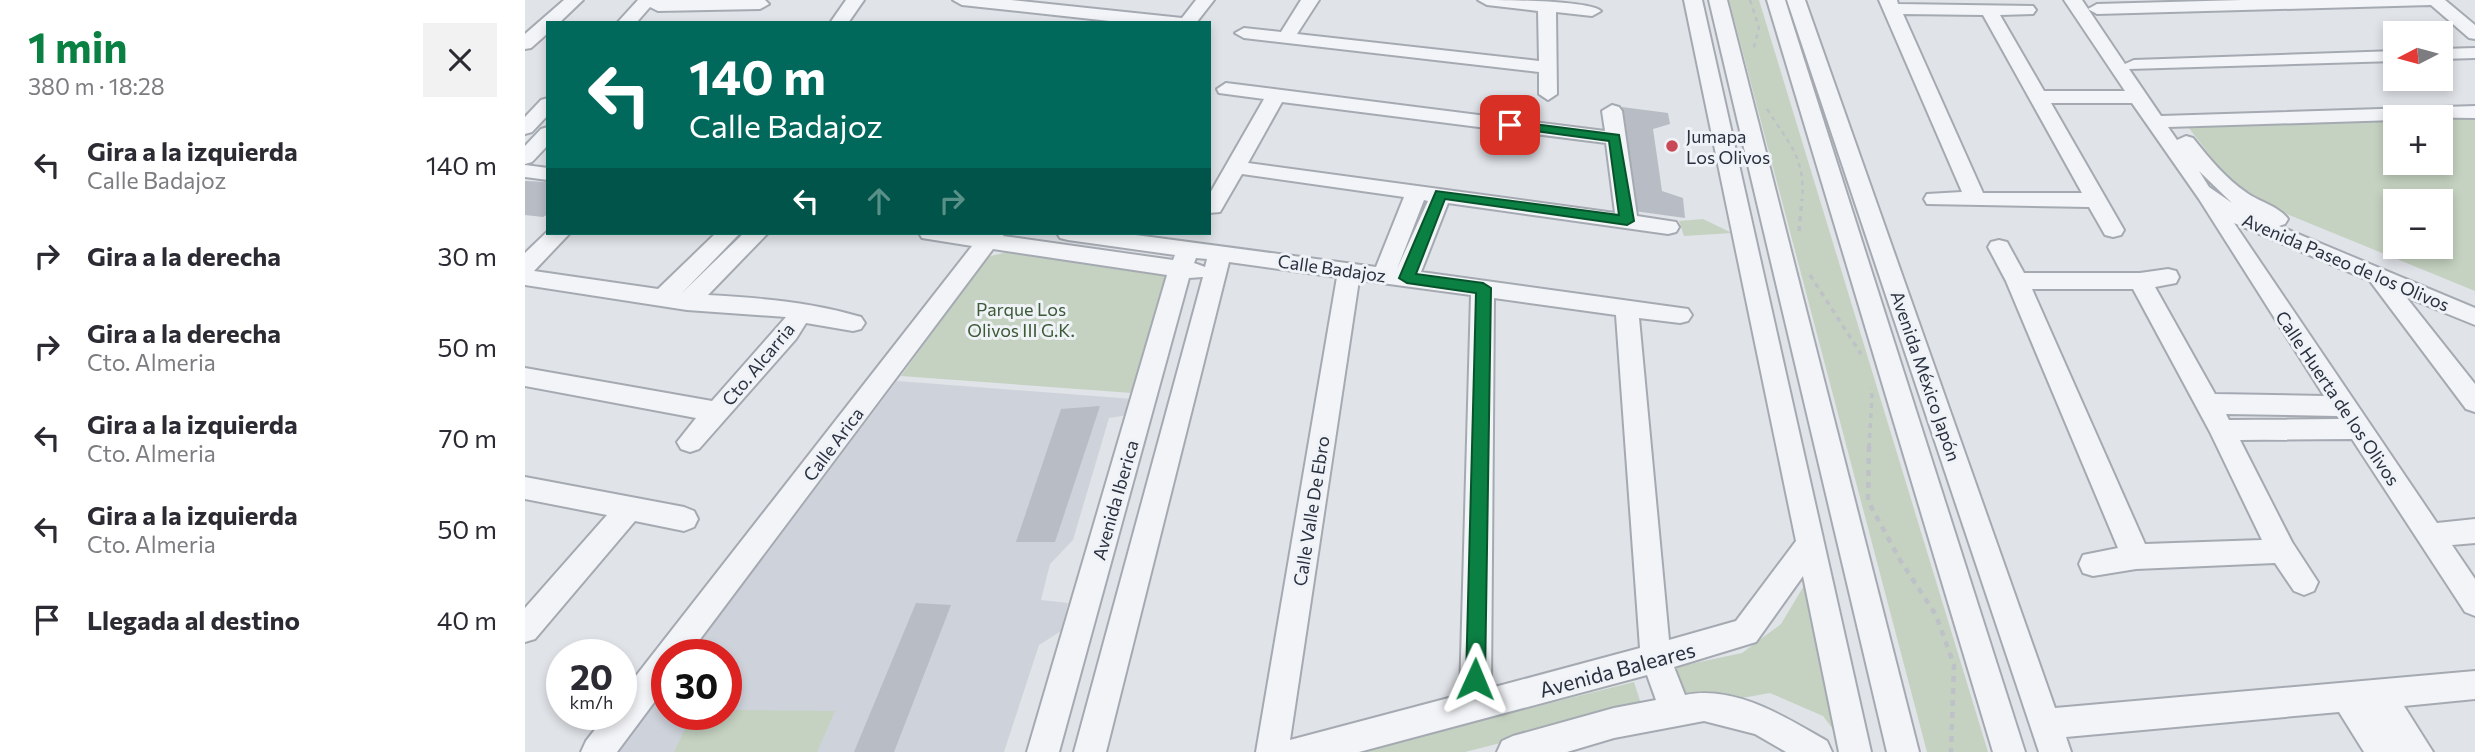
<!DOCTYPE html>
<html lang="es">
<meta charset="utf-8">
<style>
:root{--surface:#fff;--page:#f2f2f3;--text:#2b2b33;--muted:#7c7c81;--accent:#0b8043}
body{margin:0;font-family:Commissioner,sans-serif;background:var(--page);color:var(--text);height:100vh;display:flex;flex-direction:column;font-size:26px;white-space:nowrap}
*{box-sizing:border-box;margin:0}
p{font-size:23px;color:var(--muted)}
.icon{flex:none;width:38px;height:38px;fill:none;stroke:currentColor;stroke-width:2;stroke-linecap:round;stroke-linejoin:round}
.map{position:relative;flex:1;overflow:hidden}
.drawer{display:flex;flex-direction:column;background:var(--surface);width:525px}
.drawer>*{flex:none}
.banner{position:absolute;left:21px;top:21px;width:665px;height:214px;border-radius:0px;box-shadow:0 4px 10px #0003;background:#00695c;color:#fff;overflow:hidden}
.needle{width:46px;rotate:264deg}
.controls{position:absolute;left:1858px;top:21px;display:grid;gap:14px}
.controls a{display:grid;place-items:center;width:70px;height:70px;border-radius:0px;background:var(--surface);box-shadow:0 4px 10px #0003;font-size:35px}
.speed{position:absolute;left:21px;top:639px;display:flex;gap:14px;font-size:35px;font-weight:700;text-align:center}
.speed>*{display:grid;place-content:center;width:91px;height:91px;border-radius:50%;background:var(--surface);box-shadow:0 4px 10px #0003;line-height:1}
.speed small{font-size:18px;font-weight:400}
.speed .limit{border:10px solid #d22;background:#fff;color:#111}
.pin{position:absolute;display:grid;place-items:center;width:60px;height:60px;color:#fff;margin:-30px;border-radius:14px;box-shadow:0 4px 10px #0006}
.me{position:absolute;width:77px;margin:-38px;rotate:1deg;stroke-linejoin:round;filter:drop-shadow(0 0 5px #0008)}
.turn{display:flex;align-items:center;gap:24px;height:147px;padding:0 28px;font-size:32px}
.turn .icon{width:91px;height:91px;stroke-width:2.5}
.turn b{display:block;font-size:49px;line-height:60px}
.lanes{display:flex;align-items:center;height:66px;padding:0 28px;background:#0003;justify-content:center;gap:35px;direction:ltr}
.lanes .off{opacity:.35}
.round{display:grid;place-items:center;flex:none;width:74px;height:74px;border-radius:0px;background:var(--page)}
.headline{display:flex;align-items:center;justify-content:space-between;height:119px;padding:0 28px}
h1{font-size:42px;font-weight:700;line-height:52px;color:var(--accent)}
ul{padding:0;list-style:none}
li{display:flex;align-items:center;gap:21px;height:91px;padding:0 28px}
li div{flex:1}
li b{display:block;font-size:26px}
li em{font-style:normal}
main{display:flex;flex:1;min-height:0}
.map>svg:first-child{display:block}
</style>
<main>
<section class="drawer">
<div class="headline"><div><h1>1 min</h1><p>380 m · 18:28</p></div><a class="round"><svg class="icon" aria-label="close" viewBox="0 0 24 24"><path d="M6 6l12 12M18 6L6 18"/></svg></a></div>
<ul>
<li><svg class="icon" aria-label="left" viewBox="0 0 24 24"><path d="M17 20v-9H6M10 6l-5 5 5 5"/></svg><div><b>Gira a la izquierda</b><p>Calle Badajoz</p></div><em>140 m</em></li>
<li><svg class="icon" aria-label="right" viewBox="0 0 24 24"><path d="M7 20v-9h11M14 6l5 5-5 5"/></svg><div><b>Gira a la derecha</b></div><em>30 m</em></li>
<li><svg class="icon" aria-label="right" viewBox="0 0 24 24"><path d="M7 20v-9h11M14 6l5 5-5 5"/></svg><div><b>Gira a la derecha</b><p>Cto. Almeria</p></div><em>50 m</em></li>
<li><svg class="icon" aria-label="left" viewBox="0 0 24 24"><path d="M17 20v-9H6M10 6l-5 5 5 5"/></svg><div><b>Gira a la izquierda</b><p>Cto. Almeria</p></div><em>70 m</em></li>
<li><svg class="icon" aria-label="left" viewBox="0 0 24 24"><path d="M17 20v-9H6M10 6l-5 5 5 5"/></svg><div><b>Gira a la izquierda</b><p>Cto. Almeria</p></div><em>50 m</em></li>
<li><svg class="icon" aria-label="arrive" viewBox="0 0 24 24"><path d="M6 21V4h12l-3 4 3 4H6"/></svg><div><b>Llegada al destino</b></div><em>40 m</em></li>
</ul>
</section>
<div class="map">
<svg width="1950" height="752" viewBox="0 0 1950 752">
<rect width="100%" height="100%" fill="#e0e3e8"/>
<!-- built -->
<path fill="#ced2da" d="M372,381L608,399L603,415L584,418L548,540L525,564L516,600L543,603L536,631L514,645L479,752H93L142,687V714H201V654H166Z"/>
<!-- green -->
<g fill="#c5d2c1" fill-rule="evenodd">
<path d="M1204,0H1234L1463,752H1402Z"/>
<path d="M1950,114V291L1735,203L1703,179L1660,123ZM1871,117H1916V163H1871ZM1871,201H1916V247H1871Z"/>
<path d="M1178,219L1207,233L1159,236L1154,221Z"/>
<path d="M482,252L644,277L607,393L376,376L462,257Z"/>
<path d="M1283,579L1317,741L1298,716L1245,693L1160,708L1146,668L1217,653L1256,624Z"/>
<path d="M1109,682L1117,707L940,752H828Z"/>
<path d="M201,710L310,711L292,752H149L167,714H201Z"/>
</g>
<!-- building -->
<g fill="#b7bcc5">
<path d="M1097,107L1143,113L1145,124L1128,129L1137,191L1158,198L1160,218L1109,211Z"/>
<path d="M0,181L23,182V214L18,217L0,215Z"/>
<path d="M575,406L530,542H491L536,409Z"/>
<path d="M391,603L426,605L369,752H329Z"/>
</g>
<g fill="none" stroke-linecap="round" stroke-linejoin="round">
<defs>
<g id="minor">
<path d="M39,0H58L34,23H23V33L6,48L0,49V34Z"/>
<path d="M113,0H240L244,4L235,9L133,11L125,7L111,23H92Z"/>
<path d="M321,0H339L323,23H305Z"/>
<path d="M428,0H486L657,18L671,0H689L671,23H603L437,5Z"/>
<path d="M776,0H794L772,34L1014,61L1013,11L962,5L953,0C975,0 1063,0 1076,11L1067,16L1031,12L1032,94L1023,100L1014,94V72L719,38L710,33L719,28L756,32Z"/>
<path d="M1159,0H1177L1346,752H1314L1278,576L1231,642L1149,667L1160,695C1211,685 1260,717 1302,741L1307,752H1261L1230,734L1179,721L1089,738L1042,752H972L977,741L988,736L1089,708L1131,700L1122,675L834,752H731L812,277L704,262L581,752H549L678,277L664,278L534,752H502L642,275L468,249L164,654H142V685L92,752H56L61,741L82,714H96V695L447,246L397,238L394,233H480L478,236L648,260L650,255L543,240L535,238L532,233H596L851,267L879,197L717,174L695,212L684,213V195L739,99L694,93L692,89L701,83L1080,131L1077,111L1087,105L1094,107L1097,111L1112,216L1151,222L1154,227L1151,232L1143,234L923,203L896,272L1163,309L1167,315L1163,321L1155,323L1114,318L1144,640L1211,621L1271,541ZM757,102L1081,143L1090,213L723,163ZM899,200L903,201L872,269ZM671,258L682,259L680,267L669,263ZM834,280L946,295L935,695L765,740ZM969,298L1091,315L1115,648L966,688Z"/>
<path d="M1184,0H1202L1394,752H1362Z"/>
<path d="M1242,0H1260L1500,752H1468Z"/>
<path d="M1262,0H1280L1530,708L1950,671V699L1879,706L1908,752H1839L1814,712L1541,737L1546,752H1514Z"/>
<path d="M1354,0H1372L1373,4L1508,6L1511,10L1508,14L1475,15L1519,91H1600L1539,0H1557L1600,64L1609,60L1871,51V61L1604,69L1636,116L1950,106V118L1871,117V120L1643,127L1652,140L1661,136L1668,138C1684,158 1700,178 1722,193C1733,201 1755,207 1763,219L1760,224L1754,226L1950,308V325L1881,297L1950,384V412L1941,409L1845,281L1709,223L1912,523L1950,519V543L1927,545L1950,579V616L1940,612L1827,439L1715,440L1767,542L1793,582L1789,591L1779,595L1769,591L1750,563L1611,569L1568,576L1558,573L1554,564L1558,555L1593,548L1481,281L1463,247L1466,242L1474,240L1482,242L1499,273H1615L1643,269L1651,271L1654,277L1651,283L1630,287L1690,394L1799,396L1674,199L1607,103H1526L1599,230L1596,235L1588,237L1580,235L1564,207L1402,204L1399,199L1402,194L1437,192ZM1378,14L1458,15L1557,193H1458ZM1674,171L1707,203L1684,187ZM1507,289H1608L1685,432L1737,540L1620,544ZM1701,414L1812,416L1814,419L1704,420Z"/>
<path d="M1717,0H1920L1950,25V39L1944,38L1906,5L1572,14L1563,9L1572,4Z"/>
<path d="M1950,48V58L1916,59V49Z"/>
<path d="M23,98V115L7,132L0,134V117L16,100Z"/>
<path d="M23,127V145L7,162L0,164V146L16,129Z"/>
<path d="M0,165L23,168V180L0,177Z"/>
<path d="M23,231L45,233L9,271L133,289L191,233H215L157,293L219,233H243L183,295C235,298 286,302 336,317L340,323L336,329L328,331L281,323L271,339L174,449L165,452L156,449L152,442L171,418L0,386V368L187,401L261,317L162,310L0,285V253Z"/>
<path d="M0,477L159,507L169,511L173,519L169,527L159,531L110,521L10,639L0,642V608L82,515L0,499Z"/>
</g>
</defs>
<!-- minor casing -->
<use href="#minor" stroke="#a5aab2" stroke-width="4"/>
<!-- path-far2 -->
<g stroke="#bec1c7" stroke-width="2.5" stroke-dasharray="4.5 4.5" stroke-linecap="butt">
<path d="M1225,0L1234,28L1228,51"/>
<path d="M1242,109C1264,144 1281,158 1277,201"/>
</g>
<!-- path-far1 -->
<g stroke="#bec1c7" stroke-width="3.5" stroke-dasharray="5 5" stroke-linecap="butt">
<path d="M1274,231L1277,199"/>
<path d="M1285,275L1336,354"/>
<path d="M1344,448L1347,396L1345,388"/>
</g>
<!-- path -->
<path stroke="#bec1c7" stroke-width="4.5" stroke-dasharray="6 6" stroke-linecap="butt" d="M1344,446L1343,501L1375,560L1411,615L1429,665L1426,752"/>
<!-- minor -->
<use href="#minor" fill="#f2f4f7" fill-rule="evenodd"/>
</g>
<!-- route -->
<path fill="#0b8043" stroke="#07532c" stroke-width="2" d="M985,121L1094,135L1109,221L1102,225L920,199L891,274L958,283L966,288L960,679L957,686L950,688L943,686L941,679L951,293L882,283L874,278L911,191L1094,215L1084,141L981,127L979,125Z"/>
<!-- markers -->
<circle fill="#c94957" stroke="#eff2f6" stroke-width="2.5" cx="1147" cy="146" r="7"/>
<g text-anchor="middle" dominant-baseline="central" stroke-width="6" stroke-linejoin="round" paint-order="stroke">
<!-- poi labels -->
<g font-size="18" fill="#29303f" stroke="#eff2f6" text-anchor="start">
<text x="1161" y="136">Jumapa<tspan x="1161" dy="21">Los Olivos</tspan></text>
</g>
<!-- street labels -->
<g font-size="18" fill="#29303f" stroke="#eff2f6">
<text transform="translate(1821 262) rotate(23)">Avenida Paseo de los Olivos</text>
<text transform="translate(807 268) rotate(8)">Calle Badajoz</text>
<text transform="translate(233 364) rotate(-50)">Cto. Alcarria</text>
<text transform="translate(1401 376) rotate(71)">Avenida México Japón</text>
<text transform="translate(1813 398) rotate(56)">Calle Huerta de los Olivos</text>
<text transform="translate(308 444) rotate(-53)">Calle Arica</text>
<text transform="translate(590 500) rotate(-74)">Avenida Iberica</text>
<text transform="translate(786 511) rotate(-81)">Calle Valle De Ebro</text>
</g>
<!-- park labels -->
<g font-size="18" fill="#3c5a37" stroke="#eff2f6">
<text x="496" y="309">Parque Los<tspan x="496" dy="21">Olivos III G.K.</tspan></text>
</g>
<!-- near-street labels -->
<g font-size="21" fill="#29303f" stroke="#eff2f6">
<text transform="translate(1092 669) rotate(-15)">Avenida Baleares</text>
</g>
</g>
</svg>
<div class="controls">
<a><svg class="needle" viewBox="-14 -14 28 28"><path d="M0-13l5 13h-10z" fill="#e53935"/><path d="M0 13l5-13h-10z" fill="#7c7c81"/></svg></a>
<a>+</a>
<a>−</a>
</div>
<div class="speed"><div>20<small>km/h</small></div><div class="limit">30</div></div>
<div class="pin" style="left:985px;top:125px;background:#d93025"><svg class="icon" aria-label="arrive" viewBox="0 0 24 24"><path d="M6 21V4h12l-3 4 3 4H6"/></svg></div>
<svg class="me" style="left:950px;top:679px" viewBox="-20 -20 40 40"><path d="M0-17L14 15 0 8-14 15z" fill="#0b8043" stroke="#fff" stroke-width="4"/></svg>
<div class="banner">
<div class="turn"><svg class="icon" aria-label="left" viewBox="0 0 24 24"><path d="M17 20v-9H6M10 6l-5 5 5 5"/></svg><div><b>140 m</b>Calle Badajoz</div></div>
<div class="lanes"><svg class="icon" aria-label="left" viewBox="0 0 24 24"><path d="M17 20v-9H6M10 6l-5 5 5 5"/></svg><svg class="icon off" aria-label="ahead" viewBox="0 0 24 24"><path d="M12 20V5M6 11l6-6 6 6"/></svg><svg class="icon off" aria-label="right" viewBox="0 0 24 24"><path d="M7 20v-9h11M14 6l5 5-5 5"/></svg></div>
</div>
</div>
</main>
